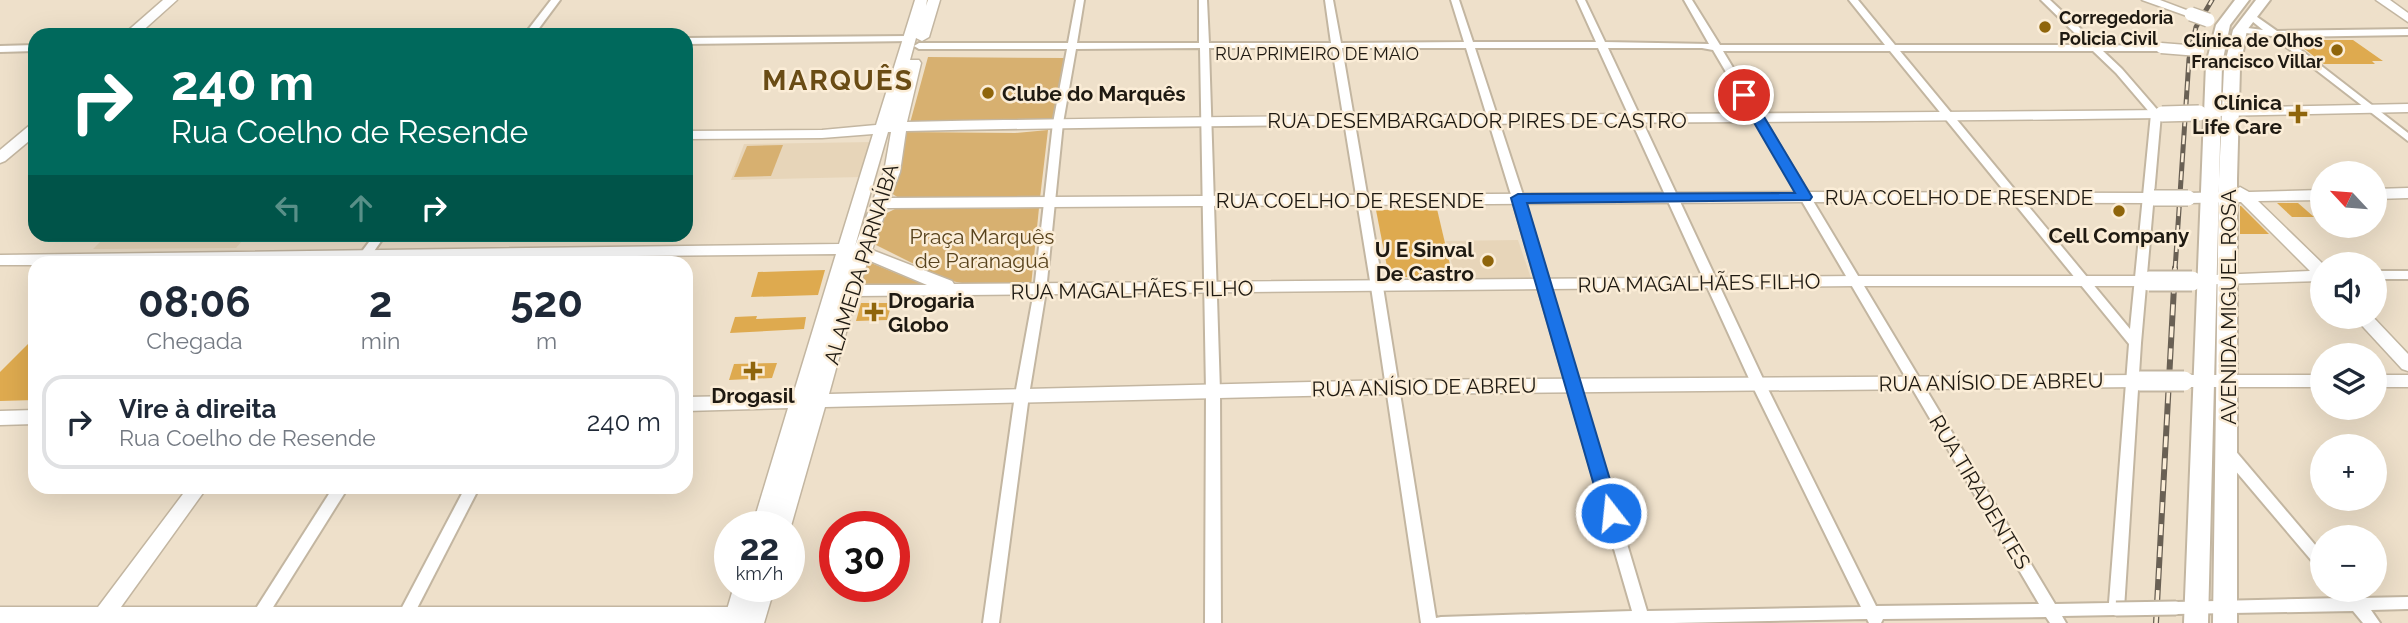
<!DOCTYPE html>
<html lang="pt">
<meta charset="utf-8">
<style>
:root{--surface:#fff;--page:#f6f6f7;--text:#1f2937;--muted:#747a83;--line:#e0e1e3}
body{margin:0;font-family:Raleway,sans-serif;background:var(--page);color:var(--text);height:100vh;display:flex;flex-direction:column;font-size:26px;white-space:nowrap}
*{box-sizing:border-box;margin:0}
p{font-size:23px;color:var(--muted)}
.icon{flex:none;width:38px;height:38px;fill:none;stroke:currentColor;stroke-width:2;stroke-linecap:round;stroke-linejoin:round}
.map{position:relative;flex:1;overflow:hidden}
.panel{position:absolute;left:28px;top:256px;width:665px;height:238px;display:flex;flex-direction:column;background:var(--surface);border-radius:21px;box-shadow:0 7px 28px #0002}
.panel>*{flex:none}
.guide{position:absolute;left:28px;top:28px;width:665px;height:214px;border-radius:21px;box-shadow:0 7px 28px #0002;background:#00695c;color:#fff;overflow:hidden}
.needle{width:46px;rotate:296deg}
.buttons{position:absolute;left:2310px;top:161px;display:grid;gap:14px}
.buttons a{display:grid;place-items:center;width:77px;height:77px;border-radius:50%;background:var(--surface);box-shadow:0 7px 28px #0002;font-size:35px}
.speed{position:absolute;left:714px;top:511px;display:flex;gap:14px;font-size:35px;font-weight:700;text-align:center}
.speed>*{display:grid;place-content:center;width:91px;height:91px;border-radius:50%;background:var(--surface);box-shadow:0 7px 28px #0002;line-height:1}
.speed small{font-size:18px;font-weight:400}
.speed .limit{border:10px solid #d22;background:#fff;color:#111}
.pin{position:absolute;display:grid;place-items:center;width:60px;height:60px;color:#fff;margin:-30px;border:4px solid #fff;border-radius:50%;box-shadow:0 2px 7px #0007}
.me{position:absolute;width:77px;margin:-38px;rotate:344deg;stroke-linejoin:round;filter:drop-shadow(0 0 5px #0008)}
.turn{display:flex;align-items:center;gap:24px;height:147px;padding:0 28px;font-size:32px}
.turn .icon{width:91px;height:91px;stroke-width:2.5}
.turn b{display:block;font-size:49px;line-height:60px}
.lanes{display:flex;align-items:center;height:66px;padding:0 28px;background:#0003;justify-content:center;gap:35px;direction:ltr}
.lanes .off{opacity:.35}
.eta{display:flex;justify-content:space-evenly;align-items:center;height:119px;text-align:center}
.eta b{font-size:42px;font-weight:700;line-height:49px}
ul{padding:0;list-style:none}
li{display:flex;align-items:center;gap:21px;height:94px;margin:0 14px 10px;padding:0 14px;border:4px solid var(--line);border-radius:21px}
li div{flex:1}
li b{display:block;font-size:26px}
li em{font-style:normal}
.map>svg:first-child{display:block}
</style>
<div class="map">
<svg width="2408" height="623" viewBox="0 0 2408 623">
<rect width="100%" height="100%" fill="#eee0ca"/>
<!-- built -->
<g fill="#e7d5b9">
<path d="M874,142L862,177L731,180L744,144Z"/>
<path d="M107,235V234L247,235L236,248L93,249Z"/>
<path d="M1518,240L1532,281H1456L1446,241Z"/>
</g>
<!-- green -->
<g fill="#d7b070">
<path d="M928,57L1064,58L1053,121L910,123Z"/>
<path d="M1048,130L1040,198H899L891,193L902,132L1015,133Z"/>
<path d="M783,145L771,176L734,177L747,146Z"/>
<path d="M1039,208L1031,286H978L946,280L872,243L885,214L895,209Z"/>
<path d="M864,260L927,286H856Z"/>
</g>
<!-- building -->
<g fill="#deaa4f">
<path d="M2293,40H2353L2383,61H2372L2375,64H2324Z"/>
<path d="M2277,203H2298L2314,217H2292Z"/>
<path d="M2240,206H2241L2269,234H2240Z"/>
<path d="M1437,209L1453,277H1389L1376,210Z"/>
<path d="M825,270L818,295L751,297L758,272Z"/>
<path d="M861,303H892L887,320L856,321Z"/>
<path d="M757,316L756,319L806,317L804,329L730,333L735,317Z"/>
<path d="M35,337V400L0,401V372Z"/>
<path d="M777,363L772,378L729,380L734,364Z"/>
</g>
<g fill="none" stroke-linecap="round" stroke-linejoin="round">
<defs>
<g id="minor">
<path d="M551,0H560L534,35H524Z"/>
<path d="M1076,0H1084L1077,43H1199V0H1207L1209,43H1331L1325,0H1333L1341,43L1464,42L1451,0H1459L1473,42H1596L1577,0H1585L1605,42L1709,44L1684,0H1692L1720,45H1885L1849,0H1858L1895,45H2087L2041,0H2050L2098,45L2164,46V50L2161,51H2103L2122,69L2161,114L2141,343L2124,609L2121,613L2116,615L2062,616L2066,623H2050L2046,617L1883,619L1881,623H1869L1867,619L1673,623H1421L1371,287L1332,48H1209L1220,391L1221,623H1205L1206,391L1200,48L1076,49L1063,123L1046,291L1029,395L999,623H983L1015,395L1034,291L1053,123L1067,49H919L914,46L919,43H1068ZM1342,48H1466L1512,198L1632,611L1441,617L1436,618L1383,287ZM1475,48H1598L1751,383L1861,607L1647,611L1524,198ZM1608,48H1702L1713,50L2039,604L1876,606L1765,383ZM1723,51H1890L2129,344L2109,603L2055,604ZM1900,51H2093L2116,73L2151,114L2130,329Z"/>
<path d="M2250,12L2277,31L2408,29V35L2284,37L2408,133V141L2272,36L2237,32L2235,30L2240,27L2263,30L2247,17L2245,15Z"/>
<path d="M909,36L914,39L912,41L686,44V38Z"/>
<path d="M35,45V51L0,52V46Z"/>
<path d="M375,234H386L370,257H362L360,254Z"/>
<rect x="2375" y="271" width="33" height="8"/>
<path d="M2228,447L2233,448L2322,553V569L2317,567L2223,456L2221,452L2223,448Z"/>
<path d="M334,486H349L265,620L260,621L255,620L252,615L255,610Z"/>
<path d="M466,486H480L411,620L406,621L401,620L398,615Z"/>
<path d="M2338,590H2354L2360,598L2408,597V609L2371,610L2380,623H2363L2353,611L2176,614L2171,612L2168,608L2171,604L2176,602L2343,598Z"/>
</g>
<g id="tertiary">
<path d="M2142,0H2160L2197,14L2191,18L2187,16Z"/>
<path d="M2376,0H2390L2408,13V22Z"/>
<path d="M189,486H208L121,607H736L743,609L746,615L743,621L737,623H0V607H98Z"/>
</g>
<g id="secondary">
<path d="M163,0H177L138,35H123Z"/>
<path d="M915,0H927L926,6L928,0H940L929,37L922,41L916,38L910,60H919L921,63L907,122C1326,113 1744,115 2162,110L2169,114L2162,118C1743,124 1325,122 906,131L900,172L890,198L1805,192L2154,193L2162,198L2154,203L1805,202L887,208L872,250L952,281L954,284L1855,276H2149L2158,281L2149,286H1855L856,296L829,394L1393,380L2140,375L2147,376L2149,381L2147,386L2140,387L1393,394L825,407L789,533V527H752L788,408L686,411V397L793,395L836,254L35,262V265H0V255L839,244L873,134L822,138L686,139V131L822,130L876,125ZM888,132H891L884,172L855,246ZM868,260L927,285H860Z"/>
<path d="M2408,104V112L2217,116L2210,112L2217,108Z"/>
<path d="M35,124V136L5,161L0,163V150L30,125Z"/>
<path d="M2240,187L2249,192L2322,190V200L2258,201L2323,264L2322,281L2187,285L2184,281L2193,276L2310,271L2241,202L2188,203L2180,198L2188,193L2232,192Z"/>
<path d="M2408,188V198L2375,199V189Z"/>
<path d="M2354,317H2373L2408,354V371L2402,369Z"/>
<path d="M2191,375H2322V387H2191L2184,386L2182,381L2184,376Z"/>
<rect x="2375" y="375" width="33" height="12"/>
<path d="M35,410V424L0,425V411Z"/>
<path d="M734,586H775L764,623H723Z"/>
</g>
<g id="primary">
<path d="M2235,0H2249L2230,25L2222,64L2208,623H2184L2206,64L2216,25Z"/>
<path d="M2256,0H2270L2247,30L2240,68L2237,179V623H2213L2219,179L2224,68L2233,30Z"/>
</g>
</defs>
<!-- minor casing -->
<use href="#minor" stroke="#c3b6a1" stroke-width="4"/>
<!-- tertiary casing -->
<use href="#tertiary" stroke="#c3b6a1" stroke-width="3"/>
<!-- secondary casing -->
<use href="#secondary" stroke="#c3b6a1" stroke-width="3"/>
<!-- primary casing -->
<use href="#primary" stroke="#c3b6a1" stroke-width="4"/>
<!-- minor -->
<use href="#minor" fill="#fff" fill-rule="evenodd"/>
<!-- tertiary -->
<use href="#tertiary" fill="#fff" fill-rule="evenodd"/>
<!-- secondary -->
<use href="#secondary" fill="#fff" fill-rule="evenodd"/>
<!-- primary -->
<use href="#primary" fill="#fff" fill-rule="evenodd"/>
<defs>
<path id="rail-far1" d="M2175,270L2189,59L2196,27L2212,0"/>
<path id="rail" d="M2156,623L2175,268"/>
</defs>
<!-- rail-far1 casing -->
<use href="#rail-far1" stroke="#696054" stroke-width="5"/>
<!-- rail casing -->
<use href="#rail" stroke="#696054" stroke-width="6"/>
<!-- rail-far1 -->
<use href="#rail-far1" stroke="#fbedd7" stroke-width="2.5" stroke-dasharray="9" stroke-linecap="butt"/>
<!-- rail -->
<use href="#rail" stroke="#fbedd7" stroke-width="3.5" stroke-dasharray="11" stroke-linecap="butt"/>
<defs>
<path id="minor-bridge-far1" d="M2161,48L2199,51"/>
<path id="minor-bridge" d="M2116,609L2176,608"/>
<path id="tertiary-bridge" d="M2191,14L2208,20"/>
<g id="secondary-bridge-far1">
<path d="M2162,114L2199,113"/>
<path d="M2154,198H2188"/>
</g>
<g id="secondary-bridge">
<path d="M2149,281H2192"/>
<path d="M2140,381H2184"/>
</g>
</defs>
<!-- minor-bridge-far1 casing -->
<use href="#minor-bridge-far1" stroke="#c3b6a1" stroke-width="13" stroke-linecap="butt"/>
<!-- minor-bridge casing -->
<use href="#minor-bridge" stroke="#c3b6a1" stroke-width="17" stroke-linecap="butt"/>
<!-- tertiary-bridge casing -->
<use href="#tertiary-bridge" stroke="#c3b6a1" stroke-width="16" stroke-linecap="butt"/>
<!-- secondary-bridge-far1 casing -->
<use href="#secondary-bridge-far1" stroke="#c3b6a1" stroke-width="18" stroke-linecap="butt"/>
<!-- secondary-bridge casing -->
<use href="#secondary-bridge" stroke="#c3b6a1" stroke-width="23" stroke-linecap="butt"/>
<!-- minor-bridge-far1 -->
<use href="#minor-bridge-far1" stroke="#fff" stroke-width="10"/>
<!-- minor-bridge -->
<use href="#minor-bridge" stroke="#fff" stroke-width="13"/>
<!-- tertiary-bridge -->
<use href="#tertiary-bridge" stroke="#fff" stroke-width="13"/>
<!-- secondary-bridge-far1 -->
<use href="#secondary-bridge-far1" stroke="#fff" stroke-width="15"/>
<!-- secondary-bridge -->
<use href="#secondary-bridge" stroke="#fff" stroke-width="19"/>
</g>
<!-- route -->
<path fill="#1a73e8" stroke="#114b97" stroke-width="2" d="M1744,91L1751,95L1812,197L1810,200L1527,203L1620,513L1618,518L1611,520L1604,518L1602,513L1511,198L1518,194L1795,193L1738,95Z"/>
<!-- markers -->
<g fill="#8f650b" stroke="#fbedd7" stroke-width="2.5">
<circle cx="2045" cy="27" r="7"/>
<circle cx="2337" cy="50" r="7"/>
<circle cx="988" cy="93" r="7"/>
<path d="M2294.5 103.5h7v7h7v7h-7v7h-7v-7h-7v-7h7z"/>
<circle cx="2119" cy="211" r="7"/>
<circle cx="1488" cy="261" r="7"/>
<path d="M870.5 301.5h7v7h7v7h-7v7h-7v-7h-7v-7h7z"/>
<path d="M749.5 360.5h7v7h7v7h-7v7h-7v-7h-7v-7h7z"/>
</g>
<g text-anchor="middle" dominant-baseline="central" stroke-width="5" stroke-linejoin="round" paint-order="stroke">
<!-- far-poi labels -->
<g font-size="18" font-weight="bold" fill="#1f1a12" stroke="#fbedd7" text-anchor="start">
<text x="2059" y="17">Corregedoria<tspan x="2059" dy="21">Policia Civil</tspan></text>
<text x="2323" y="40" text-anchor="end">Clínica de Olhos<tspan x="2323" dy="21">Francisco Villar</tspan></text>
</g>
<!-- far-street labels -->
<g font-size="18" fill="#1f1a12" stroke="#fbedd7">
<text x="1317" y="53">RUA PRIMEIRO DE MAIO</text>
</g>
<!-- poi labels -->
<g font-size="21" font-weight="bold" fill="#1f1a12" stroke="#fbedd7" text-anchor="start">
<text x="1002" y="93">Clube do Marquês</text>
<text x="2282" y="102" text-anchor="end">Clínica<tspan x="2282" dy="24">Life Care</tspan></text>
<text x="2119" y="235" text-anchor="middle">Cell Company</text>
<text x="1474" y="249" text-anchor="end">U E Sinval<tspan x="1474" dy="24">De Castro</tspan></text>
<text x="888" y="300">Drogaria<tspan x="888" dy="24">Globo</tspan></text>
<text x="753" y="395" text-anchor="middle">Drogasil</text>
</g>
<!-- street labels -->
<g font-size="21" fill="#1f1a12" stroke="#fbedd7">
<text x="1477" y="120">RUA DESEMBARGADOR PIRES DE CASTRO</text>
<text x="1959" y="197">RUA COELHO DE RESENDE</text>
<text x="1350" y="200">RUA COELHO DE RESENDE</text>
<text transform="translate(861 264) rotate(-73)">ALAMEDA PARNAÍBA</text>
<text transform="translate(1699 283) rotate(-1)">RUA MAGALHÃES FILHO</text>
<text transform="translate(1132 290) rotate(-1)">RUA MAGALHÃES FILHO</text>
<text transform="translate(2228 307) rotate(-90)">AVENIDA MIGUEL ROSA</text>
<text transform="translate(1991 382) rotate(-1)">RUA ANÍSIO DE ABREU</text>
<text transform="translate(1424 387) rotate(-1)">RUA ANÍSIO DE ABREU</text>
<text transform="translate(1980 492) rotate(59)">RUA TIRADENTES</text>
</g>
<!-- park labels -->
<g font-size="21" fill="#57421c" stroke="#fbedd7">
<text x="982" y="236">Praça Marquês<tspan x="982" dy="24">de Paranaguá</tspan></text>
</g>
<!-- district labels -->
<g font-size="28" font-weight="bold" letter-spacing="2" fill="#6a4c15" stroke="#fbedd7">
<text x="838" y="80">MARQUÊS</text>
</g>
</g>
</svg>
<div class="buttons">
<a><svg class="needle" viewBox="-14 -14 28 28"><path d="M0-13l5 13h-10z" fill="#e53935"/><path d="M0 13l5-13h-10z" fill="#747a83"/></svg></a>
<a><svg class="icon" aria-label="sound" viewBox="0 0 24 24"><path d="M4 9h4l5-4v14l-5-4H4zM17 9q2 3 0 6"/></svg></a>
<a><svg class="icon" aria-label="layers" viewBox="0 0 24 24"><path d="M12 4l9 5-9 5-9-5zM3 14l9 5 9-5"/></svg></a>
<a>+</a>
<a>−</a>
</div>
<div class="speed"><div>22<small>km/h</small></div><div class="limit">30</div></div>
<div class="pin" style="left:1744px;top:95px;background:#d93025"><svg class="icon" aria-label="arrive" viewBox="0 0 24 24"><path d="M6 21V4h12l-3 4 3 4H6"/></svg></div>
<svg class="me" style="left:1611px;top:513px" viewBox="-20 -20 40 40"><circle r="17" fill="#1a73e8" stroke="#fff" stroke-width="3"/><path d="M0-11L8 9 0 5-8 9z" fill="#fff"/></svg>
<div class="guide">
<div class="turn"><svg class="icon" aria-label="right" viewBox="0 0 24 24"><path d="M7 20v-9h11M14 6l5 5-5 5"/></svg><div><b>240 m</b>Rua Coelho de Resende</div></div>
<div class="lanes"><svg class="icon off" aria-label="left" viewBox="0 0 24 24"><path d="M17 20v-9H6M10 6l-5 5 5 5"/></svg><svg class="icon off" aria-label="ahead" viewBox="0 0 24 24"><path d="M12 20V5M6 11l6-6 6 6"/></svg><svg class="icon" aria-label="right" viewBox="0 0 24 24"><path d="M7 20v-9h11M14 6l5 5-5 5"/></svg></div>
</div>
<section class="panel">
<div class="eta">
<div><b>08:06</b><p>Chegada</p></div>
<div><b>2</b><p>min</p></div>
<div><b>520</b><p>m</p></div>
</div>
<ul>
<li><svg class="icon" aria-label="right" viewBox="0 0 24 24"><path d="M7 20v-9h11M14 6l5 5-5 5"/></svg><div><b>Vire à direita</b><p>Rua Coelho de Resende</p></div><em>240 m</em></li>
</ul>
</section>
</div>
